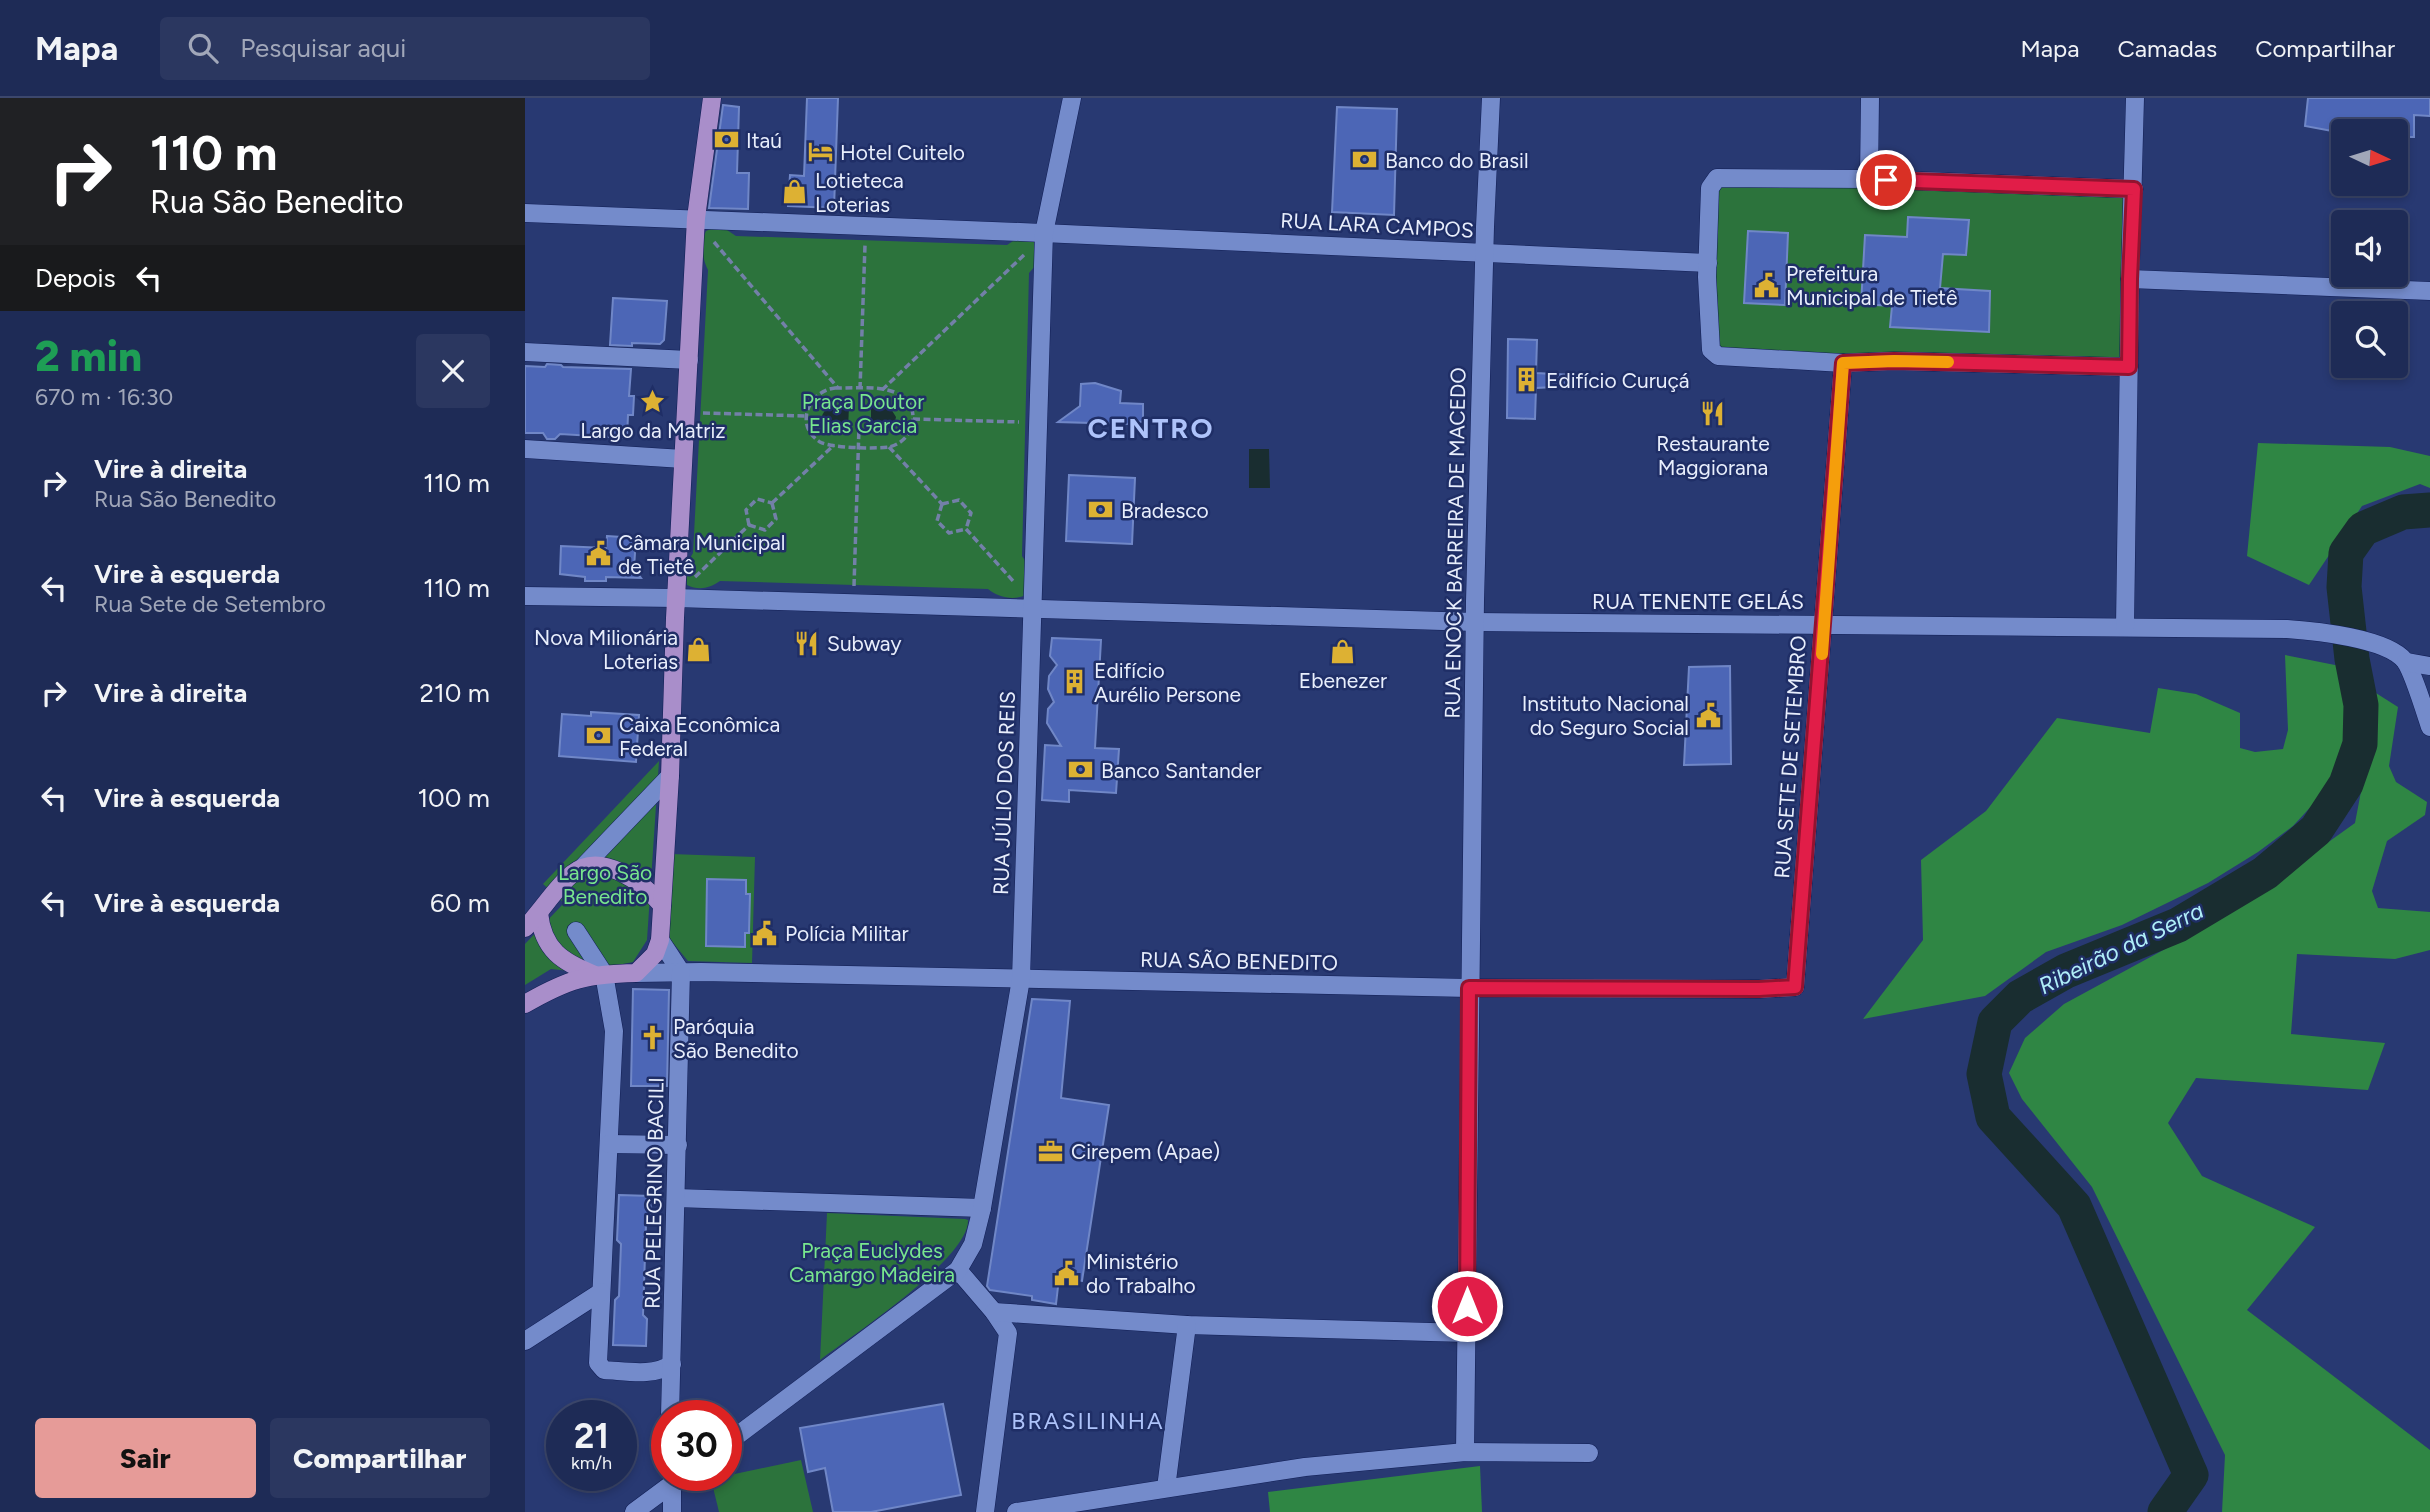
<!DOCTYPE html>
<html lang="pt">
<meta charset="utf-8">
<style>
:root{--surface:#1e2b56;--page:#2b3760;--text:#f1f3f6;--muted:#a1a7b9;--line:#3c476c;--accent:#e69b98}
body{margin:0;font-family:Figtree,sans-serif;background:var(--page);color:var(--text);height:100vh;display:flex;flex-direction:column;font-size:26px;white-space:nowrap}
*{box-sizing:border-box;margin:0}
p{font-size:23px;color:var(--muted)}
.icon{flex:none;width:38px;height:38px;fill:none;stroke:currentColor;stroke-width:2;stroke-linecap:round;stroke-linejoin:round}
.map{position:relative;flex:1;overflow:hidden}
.panel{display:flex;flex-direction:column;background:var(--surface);width:525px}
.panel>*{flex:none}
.top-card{background:#202124;color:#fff;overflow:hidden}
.needle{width:46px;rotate:94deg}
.fabs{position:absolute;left:1806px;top:21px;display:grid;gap:14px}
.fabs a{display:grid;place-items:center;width:77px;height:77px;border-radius:7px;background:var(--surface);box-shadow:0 4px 10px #0003,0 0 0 2px var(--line);font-size:35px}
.speed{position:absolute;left:21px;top:1302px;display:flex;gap:14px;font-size:35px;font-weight:700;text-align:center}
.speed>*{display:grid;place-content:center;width:91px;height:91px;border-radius:50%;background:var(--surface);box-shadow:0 4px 10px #0003,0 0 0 2px var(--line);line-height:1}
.speed small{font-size:18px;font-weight:400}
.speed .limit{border:10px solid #d22;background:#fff;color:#111}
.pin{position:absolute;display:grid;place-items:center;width:60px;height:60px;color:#fff;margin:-30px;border:4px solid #fff;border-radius:50%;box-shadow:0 2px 7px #0007}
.me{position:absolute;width:77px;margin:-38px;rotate:0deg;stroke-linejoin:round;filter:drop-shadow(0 0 5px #0008)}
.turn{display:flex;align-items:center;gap:24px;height:147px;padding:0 35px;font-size:32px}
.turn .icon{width:91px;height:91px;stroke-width:2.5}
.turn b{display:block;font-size:49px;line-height:60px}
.then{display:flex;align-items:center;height:66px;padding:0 35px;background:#0003;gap:14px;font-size:26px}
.round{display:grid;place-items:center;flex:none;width:74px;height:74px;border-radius:7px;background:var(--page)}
.headline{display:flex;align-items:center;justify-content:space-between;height:119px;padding:0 35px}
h1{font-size:42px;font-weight:800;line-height:52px;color:#1e9e55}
.cta{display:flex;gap:14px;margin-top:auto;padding:14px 35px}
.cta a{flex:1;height:80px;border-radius:7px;background:var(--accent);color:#111;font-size:28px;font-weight:800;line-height:80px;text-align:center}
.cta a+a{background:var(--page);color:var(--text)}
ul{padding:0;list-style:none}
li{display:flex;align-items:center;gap:21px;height:105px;padding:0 35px}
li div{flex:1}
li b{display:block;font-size:26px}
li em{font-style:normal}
header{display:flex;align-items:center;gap:42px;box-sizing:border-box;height:98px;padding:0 35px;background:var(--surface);border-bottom:2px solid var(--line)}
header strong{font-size:33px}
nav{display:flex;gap:38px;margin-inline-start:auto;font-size:24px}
.search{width:490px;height:63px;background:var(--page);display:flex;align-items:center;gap:18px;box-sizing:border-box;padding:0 24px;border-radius:7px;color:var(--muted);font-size:26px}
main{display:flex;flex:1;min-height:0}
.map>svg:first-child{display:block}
</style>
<header>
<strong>Mapa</strong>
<div class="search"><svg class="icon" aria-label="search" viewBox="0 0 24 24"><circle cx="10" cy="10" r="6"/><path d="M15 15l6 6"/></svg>Pesquisar aqui</div>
<nav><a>Mapa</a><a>Camadas</a><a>Compartilhar</a></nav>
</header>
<main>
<section class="panel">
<div class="top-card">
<div class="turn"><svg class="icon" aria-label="right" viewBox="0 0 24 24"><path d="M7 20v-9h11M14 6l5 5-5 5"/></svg><div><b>110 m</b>Rua São Benedito</div></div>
<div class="then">Depois<svg class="icon" aria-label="left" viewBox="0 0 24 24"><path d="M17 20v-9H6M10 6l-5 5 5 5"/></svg></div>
</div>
<div class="headline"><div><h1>2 min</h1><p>670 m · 16:30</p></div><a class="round"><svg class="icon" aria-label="close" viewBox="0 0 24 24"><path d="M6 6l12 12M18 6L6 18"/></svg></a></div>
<ul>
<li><svg class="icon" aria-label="right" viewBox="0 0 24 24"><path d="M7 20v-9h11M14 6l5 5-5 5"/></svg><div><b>Vire à direita</b><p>Rua São Benedito</p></div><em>110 m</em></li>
<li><svg class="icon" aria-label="left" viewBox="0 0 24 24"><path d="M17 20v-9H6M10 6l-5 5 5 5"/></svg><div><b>Vire à esquerda</b><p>Rua Sete de Setembro</p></div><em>110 m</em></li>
<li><svg class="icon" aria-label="right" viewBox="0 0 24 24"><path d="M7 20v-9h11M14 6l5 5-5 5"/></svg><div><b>Vire à direita</b></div><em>210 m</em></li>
<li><svg class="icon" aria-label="left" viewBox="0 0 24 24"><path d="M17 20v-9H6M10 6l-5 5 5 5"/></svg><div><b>Vire à esquerda</b></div><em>100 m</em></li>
<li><svg class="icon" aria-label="left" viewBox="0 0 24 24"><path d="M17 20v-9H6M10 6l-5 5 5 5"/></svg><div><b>Vire à esquerda</b></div><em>60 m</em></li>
</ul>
<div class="cta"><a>Sair</a><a>Compartilhar</a></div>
</section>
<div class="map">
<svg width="1905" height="1414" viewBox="0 0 1905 1414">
<rect width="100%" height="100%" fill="#283972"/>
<!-- green -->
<g fill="#2c733c">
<path d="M1194,83L1603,93L1597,266L1192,255L1190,179Z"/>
<path d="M186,131L202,132L211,138L482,147L491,141L509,143L511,167L504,175L497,458L504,469L501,497C488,503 473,499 463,491L195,483C185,490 174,493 162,487L161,467L168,455L183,172C177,160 175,146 181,133Z"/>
<path d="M134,663L122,842L108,864L93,867H64L45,873L26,871L0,887V846L39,805L18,786Z"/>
<path d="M146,756L230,759L227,865L163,863L144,840Z"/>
<path d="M302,1115L440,1121L443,1122C444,1161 326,1238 295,1262Z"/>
<path d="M276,1362L288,1414H194L186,1381Z"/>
</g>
<!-- forest -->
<g fill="#2f8644">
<path d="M1733,345L1865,349L1905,358V390L1895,386L1837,408L1784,487L1722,458Z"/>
<path d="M1760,557L1815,568L1823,643L1804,689L1768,728L1733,754L1683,785L1597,827L1521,854L1460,898L1338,921L1398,842L1396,762L1461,713L1532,620L1625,635L1633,590L1671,596L1715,615V650L1730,654L1758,651L1763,632Z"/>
<path d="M1843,590L1873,609L1864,668L1871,684L1902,704L1900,717L1862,743L1847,793L1853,810L1905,814V852L1870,861L1772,856L1766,936L1860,945L1843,992L1671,980L1643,1025L1677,1078L1790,1129L1722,1212L1905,1352V1414H1697L1700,1357L1567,1089L1497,1001L1484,975L1500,940L1539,906L1699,819L1830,725L1846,641Z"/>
<path d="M955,1368L957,1414H745L743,1394Z"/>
</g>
<!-- water -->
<g fill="#192d30">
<path d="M305,308H324L323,331C309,330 284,325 305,308Z"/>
<path d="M346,309L366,311L371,319L369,327L359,332L346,331Z"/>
<path d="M724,351H744L745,390H724Z"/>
</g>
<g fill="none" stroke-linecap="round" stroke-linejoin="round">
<!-- river -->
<path stroke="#192d30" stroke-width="35" d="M1640,1414L1666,1377L1549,1108L1468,1019L1459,976L1470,924L1495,899L1541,873L1653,827L1740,775L1791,732L1821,686L1835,646L1836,607L1827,561L1819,489L1821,455L1838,431L1878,414L1905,412"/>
</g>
<!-- building -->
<g fill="#4c66b6" stroke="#7087c7" stroke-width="2">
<path d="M282,0H313L309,110L263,108L265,77L279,78Z"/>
<path d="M1783,0H1905V18L1889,17V39H1871V33H1818V35L1780,28Z"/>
<path d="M198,7L214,9L212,75H224L223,111L184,110Z"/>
<path d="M812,9L872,11L869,117L807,114Z"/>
<path d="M1383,119L1444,122L1441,157L1418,156L1415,190L1465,193L1464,234L1365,229L1367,208L1336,206L1340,137L1382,139Z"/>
<path d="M1223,133L1263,135L1260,207L1219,205Z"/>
<path d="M88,200L142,203L139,242L135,246L107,245V248L85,247Z"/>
<path d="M983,241L1012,242L1011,275L1048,277V288L1011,290L1010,321L982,320Z"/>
<path d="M22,266L36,267L38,269L106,271L104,298H109L108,317H103L102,340L35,336L30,341H22L18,335H0V268L20,269Z"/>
<path d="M570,285L596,293L595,305L618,306V324L605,323L603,326L533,324L555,308L556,286Z"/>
<path d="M544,377L610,380L607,446L541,443Z"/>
<path d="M82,438L111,440L109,470L116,480L81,479V483H60V479L35,476L36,448L81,450Z"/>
<path d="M527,540L576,542L570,650L594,651L591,695L544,692V704L517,702L520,647L536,648L522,625L523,611L529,604L523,591L524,578L532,567L525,558Z"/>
<path d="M1205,568L1206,666L1159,667L1164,569Z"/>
<path d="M66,614L114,617L111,664L34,658L37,616L66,618Z"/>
<path d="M182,781L221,782V796H225L224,835H220V849L181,848Z"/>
<path d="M108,891L144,892L142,988H106Z"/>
<path d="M507,901L545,903L536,1000L584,1007L557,1183L534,1180L531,1206L507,1202V1198L465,1192L462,1188Z"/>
<path d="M94,1097L126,1098L125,1123L121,1127L118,1217L122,1221L121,1248L88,1247L90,1202L94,1198L96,1146L92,1142Z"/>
<path d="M418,1306L436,1397L346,1414H308L300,1370L283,1374L275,1330Z"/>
</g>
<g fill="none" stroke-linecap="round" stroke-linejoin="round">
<defs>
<g id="minor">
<path d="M1344,81L1345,0"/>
<path d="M0,115L495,134L1183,165"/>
<path d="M1605,181L1905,193"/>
<path d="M0,254L164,262"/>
<path d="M1604,269L1369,263L1318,265L1193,258L1186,252L1182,179L1185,90L1192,80L1344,81L1609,91"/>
<path d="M0,351L158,361"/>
<path d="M0,498L151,500L950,524L1762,531C1790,533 1862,540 1880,563C1888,574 1900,614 1905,629"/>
<path d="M1600,529L1605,181L1610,0"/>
<path d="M1881,564L1905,568"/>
<path d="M57,770L145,678"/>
<path d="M51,833L79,876L89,933L73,1265L79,1272C101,1273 128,1279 147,1266"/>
<path d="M135,842L156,874"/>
<path d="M111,875L176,874L944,890L1234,891L1270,889L1318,265"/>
<path d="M84,1046L153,1047"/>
<path d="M151,1100L457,1110"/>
<path d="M433,1172L469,1214L483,1235L460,1414"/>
<path d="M469,1214L662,1227L941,1235"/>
<path d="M0,1243L76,1194"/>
<path d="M145,1318L156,874"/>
<path d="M201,1346L433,1172L448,1146L457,1110L496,881L519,135L547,0"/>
<path d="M940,1354L950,503L960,129L966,0"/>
<path d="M147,1381V1414"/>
<path d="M641,1390L662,1227"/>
<path d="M109,1414L159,1377"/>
<path d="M491,1414L780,1369L940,1354L1064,1355"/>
</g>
<g id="major">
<path d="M14,815C18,852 37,864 70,877"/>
<path d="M0,830C15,815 31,789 47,776C76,752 118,785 137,807"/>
<path d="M0,906C43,881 62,876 111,875L130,856L135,842L145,678L150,520L171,120L187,0"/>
</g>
</defs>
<!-- minor casing -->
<use href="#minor" stroke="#111e55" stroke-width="19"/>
<!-- major casing -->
<use href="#major" stroke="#111e55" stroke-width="19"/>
<!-- path -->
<g stroke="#7380a8" stroke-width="3.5" stroke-dasharray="7 3.5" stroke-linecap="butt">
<path d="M189,144L313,290"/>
<path d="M310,290C333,291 378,283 387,312C389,319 388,327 385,333C381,341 373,347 364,349C351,351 306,350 295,344C269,328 283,293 310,290Z"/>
<path d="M335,291L340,147"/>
<path d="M357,292L499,157"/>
<path d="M178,315L281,318"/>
<path d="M388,321L494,324"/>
<path d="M364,349L417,406"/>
<path d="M247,405L309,347"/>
<path d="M417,406L412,423L424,435L441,431"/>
<path d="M417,406L434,402L446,415L441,431"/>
<path d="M224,427L240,432L251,421L247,405"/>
<path d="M224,427L221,412L232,401L247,405"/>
<path d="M441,431L489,484"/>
<path d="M170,479L224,427"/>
<path d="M329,488L334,329"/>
</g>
<!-- minor -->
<use href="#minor" stroke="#748bcb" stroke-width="18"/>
<!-- major -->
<use href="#major" stroke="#a98eca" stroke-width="18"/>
</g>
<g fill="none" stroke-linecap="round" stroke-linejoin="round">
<defs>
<path id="route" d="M942,1208L944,890L1234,891L1270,889L1318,265L1369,263L1604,269L1605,181L1609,91L1361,82"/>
</defs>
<!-- route casing -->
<use href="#route" stroke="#92132f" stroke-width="18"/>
<!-- route -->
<use href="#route" stroke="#e11d48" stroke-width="12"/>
<!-- slow -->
<path stroke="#f59e0b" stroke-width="12" d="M1297,556L1318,265L1369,263L1423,264"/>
</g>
<!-- icons -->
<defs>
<symbol id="bank-bare" viewBox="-9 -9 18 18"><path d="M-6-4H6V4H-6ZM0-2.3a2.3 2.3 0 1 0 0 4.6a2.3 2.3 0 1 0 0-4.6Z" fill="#ddb133" stroke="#1f2e66" stroke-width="2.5" paint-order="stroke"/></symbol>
<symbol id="hotel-bare" viewBox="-9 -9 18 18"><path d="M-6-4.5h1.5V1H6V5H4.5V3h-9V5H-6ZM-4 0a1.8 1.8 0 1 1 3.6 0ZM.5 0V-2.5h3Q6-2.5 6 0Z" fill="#ddb133" stroke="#1f2e66" stroke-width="2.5" paint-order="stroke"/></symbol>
<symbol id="shop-bare" viewBox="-9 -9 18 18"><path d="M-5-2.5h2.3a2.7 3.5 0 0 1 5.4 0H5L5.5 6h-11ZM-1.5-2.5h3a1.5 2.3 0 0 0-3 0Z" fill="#ddb133" stroke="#1f2e66" stroke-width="2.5" paint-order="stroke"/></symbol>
<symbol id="civic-bare" viewBox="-9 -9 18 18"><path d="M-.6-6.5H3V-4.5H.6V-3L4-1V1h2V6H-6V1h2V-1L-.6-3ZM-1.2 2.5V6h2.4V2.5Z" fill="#ddb133" stroke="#1f2e66" stroke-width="2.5" paint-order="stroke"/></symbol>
<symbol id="building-bare" viewBox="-9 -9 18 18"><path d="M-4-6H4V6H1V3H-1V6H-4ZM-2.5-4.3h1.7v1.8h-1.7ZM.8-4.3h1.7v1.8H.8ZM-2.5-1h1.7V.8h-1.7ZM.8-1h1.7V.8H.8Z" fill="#ddb133" stroke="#1f2e66" stroke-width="2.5" paint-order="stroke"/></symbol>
<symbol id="sight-bare" viewBox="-9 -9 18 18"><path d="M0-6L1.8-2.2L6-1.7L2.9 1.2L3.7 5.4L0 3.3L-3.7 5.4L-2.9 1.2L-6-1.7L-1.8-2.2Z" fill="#ddb133" stroke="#1f2e66" stroke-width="2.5" paint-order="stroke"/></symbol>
<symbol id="restaurant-bare" viewBox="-9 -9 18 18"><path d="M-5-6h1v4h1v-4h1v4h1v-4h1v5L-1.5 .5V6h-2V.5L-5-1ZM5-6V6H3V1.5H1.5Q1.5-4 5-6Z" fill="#ddb133" stroke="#1f2e66" stroke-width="2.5" paint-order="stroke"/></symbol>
<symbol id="church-bare" viewBox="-9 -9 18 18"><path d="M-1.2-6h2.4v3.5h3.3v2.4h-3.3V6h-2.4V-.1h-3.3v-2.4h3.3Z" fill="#ddb133" stroke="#1f2e66" stroke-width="2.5" paint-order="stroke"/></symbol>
<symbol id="office-bare" viewBox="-9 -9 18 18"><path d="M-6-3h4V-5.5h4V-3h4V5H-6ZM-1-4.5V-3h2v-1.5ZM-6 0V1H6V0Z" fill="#ddb133" stroke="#1f2e66" stroke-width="2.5" paint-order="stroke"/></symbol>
</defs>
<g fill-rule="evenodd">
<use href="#bank-bare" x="184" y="24" width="35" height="35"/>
<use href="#hotel-bare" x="278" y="36" width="35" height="35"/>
<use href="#bank-bare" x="822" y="44" width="35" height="35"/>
<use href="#shop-bare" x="252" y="76" width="35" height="35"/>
<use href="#civic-bare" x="1224" y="170" width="35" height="35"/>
<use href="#building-bare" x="984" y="264" width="35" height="35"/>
<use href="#sight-bare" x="110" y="286" width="35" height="35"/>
<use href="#restaurant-bare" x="1170" y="298" width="35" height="35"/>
<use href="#bank-bare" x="558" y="394" width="35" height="35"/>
<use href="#civic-bare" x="56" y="438" width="35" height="35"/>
<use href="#restaurant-bare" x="264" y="528" width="35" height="35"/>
<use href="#shop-bare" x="156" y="534" width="35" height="35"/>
<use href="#shop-bare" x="800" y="536" width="35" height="35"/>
<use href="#building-bare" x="532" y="566" width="35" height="35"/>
<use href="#civic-bare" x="1166" y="600" width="35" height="35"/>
<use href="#bank-bare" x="56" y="620" width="35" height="35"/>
<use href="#bank-bare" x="538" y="654" width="35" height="35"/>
<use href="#civic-bare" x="222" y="818" width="35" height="35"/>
<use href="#church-bare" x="110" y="922" width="35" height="35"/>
<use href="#office-bare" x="508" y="1036" width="35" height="35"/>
<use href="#civic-bare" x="524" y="1158" width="35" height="35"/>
</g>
<g text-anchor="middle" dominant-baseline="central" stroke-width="5" stroke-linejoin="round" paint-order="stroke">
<!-- poi labels -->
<g font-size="21" fill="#e8eefc" stroke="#1f2e66" text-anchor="start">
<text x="221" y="42">Itaú</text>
<text x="315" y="54">Hotel Cuitelo</text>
<text x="860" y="62">Banco do Brasil</text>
<text x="290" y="82">Lotieteca<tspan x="290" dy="24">Loterias</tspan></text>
<text x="1261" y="175">Prefeitura<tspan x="1261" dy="24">Municipal de Tietê</tspan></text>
<text x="1021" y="282">Edifício Curuçá</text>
<text x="128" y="332" text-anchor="middle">Largo da Matriz</text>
<text x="1188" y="345" text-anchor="middle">Restaurante<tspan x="1188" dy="24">Maggiorana</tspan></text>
<text x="596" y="412">Bradesco</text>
<text x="93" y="444">Câmara Municipal<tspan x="93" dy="24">de Tietê</tspan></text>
<text x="153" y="539" text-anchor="end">Nova Milionária<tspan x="153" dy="24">Loterias</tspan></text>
<text x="302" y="545">Subway</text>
<text x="569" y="572">Edifício<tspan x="569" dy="24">Aurélio Persone</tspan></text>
<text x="818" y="582" text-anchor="middle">Ebenezer</text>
<text x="1164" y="605" text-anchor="end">Instituto Nacional<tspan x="1164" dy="24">do Seguro Social</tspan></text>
<text x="94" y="626">Caixa Econômica<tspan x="94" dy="24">Federal</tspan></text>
<text x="576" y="672">Banco Santander</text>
<text x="260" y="835">Polícia Militar</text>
<text x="148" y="928">Paróquia<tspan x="148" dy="24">São Benedito</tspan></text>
<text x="546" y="1053">Cirepem (Apae)</text>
<text x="561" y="1163">Ministério<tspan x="561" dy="24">do Trabalho</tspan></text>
</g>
<!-- street labels -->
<g font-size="21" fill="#e8eefc" stroke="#1f2e66">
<text transform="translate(852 127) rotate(3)">RUA LARA CAMPOS</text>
<text transform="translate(930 445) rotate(-89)">RUA ENOCK BARREIRA DE MACEDO</text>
<text x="1173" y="503">RUA TENENTE GELÁS</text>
<text transform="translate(1265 659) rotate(-86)">RUA SETE DE SETEMBRO</text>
<text transform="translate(479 695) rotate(-88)">RUA JÚLIO DOS REIS</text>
<text transform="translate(714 863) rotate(1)">RUA SÃO BENEDITO</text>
<text transform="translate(129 1095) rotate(-89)">RUA PELEGRINO BACILI</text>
</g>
<!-- park labels -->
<g font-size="21" fill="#78e68e" stroke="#1f2e66">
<text x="338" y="303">Praça Doutor<tspan x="338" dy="24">Elias Garcia</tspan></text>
<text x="80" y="774">Largo São<tspan x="80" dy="24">Benedito</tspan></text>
<text x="347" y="1152">Praça Euclydes<tspan x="347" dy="24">Camargo Madeira</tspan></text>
</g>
<!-- water labels -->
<g font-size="23" font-style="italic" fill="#b0eef8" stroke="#1f2e66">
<text transform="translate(1596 850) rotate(-26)">Ribeirão da Serra</text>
</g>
<!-- neighbourhood labels -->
<g font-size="23" letter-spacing="2" fill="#aec3fa" stroke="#1f2e66">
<text x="563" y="1323">BRASILINHA</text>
</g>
<!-- district labels -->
<g font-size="28" font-weight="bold" letter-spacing="2" fill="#aec3fa" stroke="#1f2e66">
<text x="626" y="330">CENTRO</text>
</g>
</g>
</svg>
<div class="fabs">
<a><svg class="needle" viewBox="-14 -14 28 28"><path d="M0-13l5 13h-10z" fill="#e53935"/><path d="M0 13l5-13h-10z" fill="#a1a7b9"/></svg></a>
<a><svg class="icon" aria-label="sound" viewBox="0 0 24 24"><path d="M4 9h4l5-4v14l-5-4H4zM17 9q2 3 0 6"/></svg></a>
<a><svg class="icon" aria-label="search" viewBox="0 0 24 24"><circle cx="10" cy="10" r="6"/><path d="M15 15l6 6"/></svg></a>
</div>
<div class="speed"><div>21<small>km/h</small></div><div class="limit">30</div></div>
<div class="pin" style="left:1361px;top:82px;background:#d93025"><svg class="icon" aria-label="arrive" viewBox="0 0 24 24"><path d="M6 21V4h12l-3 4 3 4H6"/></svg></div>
<svg class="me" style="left:942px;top:1208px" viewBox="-20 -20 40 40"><circle r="17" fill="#e11d48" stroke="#fff" stroke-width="3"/><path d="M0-11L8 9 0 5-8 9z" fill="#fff"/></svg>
</div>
</main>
